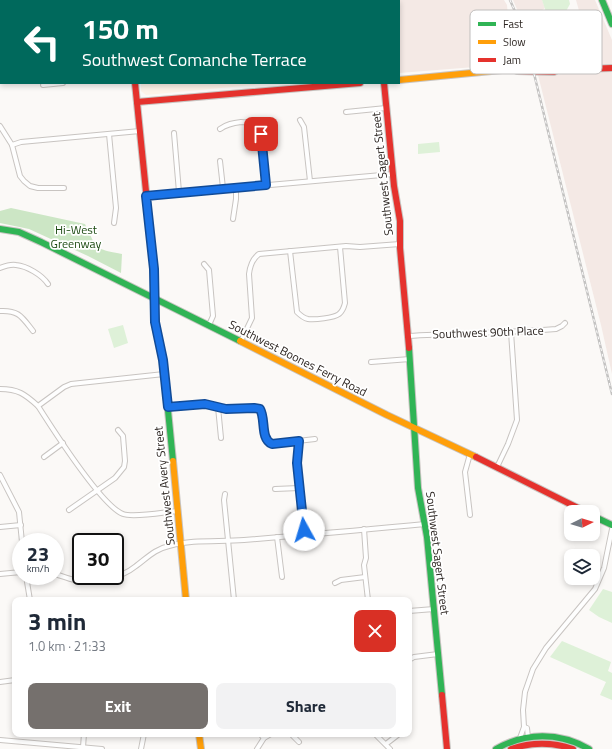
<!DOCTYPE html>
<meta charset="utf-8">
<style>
:root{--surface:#fff;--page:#f2f2f3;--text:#1f2937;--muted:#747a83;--accent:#75706d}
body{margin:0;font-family:"Titillium Web",sans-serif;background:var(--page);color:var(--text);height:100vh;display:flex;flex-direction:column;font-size:15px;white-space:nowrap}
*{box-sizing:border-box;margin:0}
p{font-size:13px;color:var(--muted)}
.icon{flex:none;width:22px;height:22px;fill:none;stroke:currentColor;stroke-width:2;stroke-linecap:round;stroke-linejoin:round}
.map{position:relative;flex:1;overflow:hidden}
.sheet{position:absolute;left:12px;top:597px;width:400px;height:140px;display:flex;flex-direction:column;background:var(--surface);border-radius:8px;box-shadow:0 2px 6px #0003}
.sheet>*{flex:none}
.top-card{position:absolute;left:0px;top:0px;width:400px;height:84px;box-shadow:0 2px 6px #0003;background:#00695c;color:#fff;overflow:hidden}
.needle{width:26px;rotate:85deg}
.fabs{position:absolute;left:564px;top:505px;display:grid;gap:8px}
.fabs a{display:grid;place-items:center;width:36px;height:36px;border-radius:8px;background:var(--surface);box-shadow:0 2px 6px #0003;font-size:20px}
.speed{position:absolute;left:12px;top:533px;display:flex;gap:8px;font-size:20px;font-weight:700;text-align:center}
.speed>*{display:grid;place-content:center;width:52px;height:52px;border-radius:50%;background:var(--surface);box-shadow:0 2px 6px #0003;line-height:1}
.speed small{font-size:10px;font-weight:400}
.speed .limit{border:2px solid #111;border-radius:6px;background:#fff;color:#111}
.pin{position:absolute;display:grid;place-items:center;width:34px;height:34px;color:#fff;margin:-17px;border-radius:8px;box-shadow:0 2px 6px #0006}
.me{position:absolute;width:44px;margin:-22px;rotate:354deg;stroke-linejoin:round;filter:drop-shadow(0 0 3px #0008)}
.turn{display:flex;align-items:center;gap:14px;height:84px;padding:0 16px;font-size:18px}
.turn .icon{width:52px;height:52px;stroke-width:2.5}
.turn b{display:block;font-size:28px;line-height:34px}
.round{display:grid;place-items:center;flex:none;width:42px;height:42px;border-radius:8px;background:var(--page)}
.headline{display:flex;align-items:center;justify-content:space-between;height:68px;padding:0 16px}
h1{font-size:24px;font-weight:700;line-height:30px}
.action{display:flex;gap:8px;margin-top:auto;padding:8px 16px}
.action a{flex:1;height:46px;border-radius:8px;background:var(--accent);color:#fff;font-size:16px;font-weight:700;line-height:46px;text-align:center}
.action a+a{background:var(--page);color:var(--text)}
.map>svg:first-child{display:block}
</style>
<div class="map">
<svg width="612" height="749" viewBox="0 0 612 749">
<rect width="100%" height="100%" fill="#fbf9f7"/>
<!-- built -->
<g fill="#f4e9e5">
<path d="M392,0H504L507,5L512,64L399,73V1Z"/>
<path d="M513,0H542L545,8L542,10L546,15L541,23L582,21L576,0H595L612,40V64H540L536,62L523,23Z"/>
<path d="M612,72V374L601,325L538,75Z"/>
</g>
<!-- education -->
<path fill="#fdf2e8" d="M141,83H263V84L146,95L141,91Z"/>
<!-- green -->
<g fill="#def1d8">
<path d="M542,0H569L570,4L565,13L550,14L546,12Z"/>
<path d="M439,142L440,152L418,154V144Z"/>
<path d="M123,325L128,343L114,348L108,329Z"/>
<path d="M603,589L612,592V623L599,617L589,610Z"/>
<path d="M562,641L611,662L608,671L612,673V700L600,695L606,682L550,657Z"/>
</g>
<!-- forest -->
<path fill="#cce6c5" d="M11,208L85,224C97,249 94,249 122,254L121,273L88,256L29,229L0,223V211Z"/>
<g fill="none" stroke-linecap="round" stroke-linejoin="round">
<defs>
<g id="street">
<path d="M31,0V1"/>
<path d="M43,85L63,83"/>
<path d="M346,112L386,108"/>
<path d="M300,120L304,127L310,181"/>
<path d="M0,126L12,145L20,176L24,181L30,186L38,188H64"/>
<path d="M220,129C227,124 233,123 241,122C248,122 256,125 260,131C265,139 265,174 266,185"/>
<path d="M174,133L179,192"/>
<path d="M109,134L116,208L114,223"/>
<path d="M12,145L21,142L140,131"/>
<path d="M220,161L223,188"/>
<path d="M146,196L393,174"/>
<path d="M233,219L236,199V187"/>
<path d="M290,251L297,312C300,315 303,318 308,319C314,320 334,318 339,314C343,311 344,307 345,303L340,247"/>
<path d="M204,264L209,270L213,316L209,325"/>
<path d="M0,268C5,266 10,264 16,265C27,266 42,275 48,284"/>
<path d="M0,311C19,310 22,317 33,331"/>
<path d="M408,336C457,333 506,333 556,329L562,326L565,323"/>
<path d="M241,341L252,318L249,274C250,266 252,259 259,254L346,246L360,247L400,244"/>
<path d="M371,362L410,359"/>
<path d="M0,389C18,389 25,394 38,406L64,387L71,384L164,374"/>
<path d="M38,406C52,428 102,506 123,514C134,518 165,512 178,511"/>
<path d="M167,407L205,404L226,409L254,407L260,409C266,419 260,439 272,444L315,439"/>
<path d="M218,407L221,438"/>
<path d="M299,441L297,463L304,535"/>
<path d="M44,457L63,443"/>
<path d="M497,467L508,444L517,420L511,332"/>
<path d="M0,475L19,512L22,542"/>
<path d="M275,489L299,488"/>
<path d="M225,494L224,500L234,600"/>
<path d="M69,510L115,478L124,467L125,461L123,436L118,430"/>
<path d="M470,515L465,472L470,454"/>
<path d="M0,527L21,525"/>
<path d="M364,529L366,558L364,565L368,600"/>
<path d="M277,537L282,577"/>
<path d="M0,574L21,572"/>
<path d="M55,574C62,576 68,579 75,580C95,583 120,579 136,566C147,558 155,549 169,546C193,539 219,542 244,540C304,535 364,530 425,524"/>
<path d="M26,576L30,600"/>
<path d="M335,583L341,580L365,577"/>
<path d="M409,611L434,609"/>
<path d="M409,660L414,657L438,654"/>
<path d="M0,682L15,680"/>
<path d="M524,727L527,728L528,737"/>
<path d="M260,734L264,738"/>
<path d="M291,734L299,742"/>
<path d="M375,734L390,749"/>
<path d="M520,738L524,727L523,710L525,692L533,669L546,648L595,589L604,568L612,529"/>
<path d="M0,740L102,749"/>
<path d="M386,744L399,734"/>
<path d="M83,747L84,734"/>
<path d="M141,749L144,734"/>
<path d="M257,749L264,738L271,734"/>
</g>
<g id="fast">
<path d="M602,0L612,24"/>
<path d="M149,221L154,269L155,322L163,360L173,461"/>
<path d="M0,229L19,232L41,242L240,341"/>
<path d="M409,348L418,488L427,537L442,695"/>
<path d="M593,516L612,525"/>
<path d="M496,749C526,732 559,732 589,749"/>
</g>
<g id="slow">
<path d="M399,80L513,69L516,66L553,67L557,70"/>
<path d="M240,341L387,415L476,457"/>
<path d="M173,461L186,600"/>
<path d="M199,734L201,749"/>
</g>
<g id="jam">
<path d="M129,0V1"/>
<path d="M513,69L517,71L554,72L557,70L612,68"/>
<path d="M135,83L149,221"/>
<path d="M384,83L394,186L400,221V248L409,348"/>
<path d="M137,102L360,83"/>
<path d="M476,457L586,512"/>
<path d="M442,695L447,749"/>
<path d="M511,749C532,742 552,742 573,749"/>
</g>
</defs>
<!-- street casing -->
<use href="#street" stroke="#c8c4c1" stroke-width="6"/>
<!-- fast casing -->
<use href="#fast" stroke="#c8c4c1" stroke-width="8"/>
<!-- slow casing -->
<use href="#slow" stroke="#c8c4c1" stroke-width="8"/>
<!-- jam casing -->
<use href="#jam" stroke="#c8c4c1" stroke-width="8"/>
<!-- street -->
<use href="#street" stroke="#fefefe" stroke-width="4"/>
<!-- fast -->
<use href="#fast" stroke="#30b455" stroke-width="6"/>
<!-- slow -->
<use href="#slow" stroke="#ff9f0a" stroke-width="6"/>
<!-- jam -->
<use href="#jam" stroke="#e5322d" stroke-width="6"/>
<defs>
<path id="rail" d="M510,0L520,23L529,53L612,394"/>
</defs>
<!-- rail casing -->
<use href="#rail" stroke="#c3c2c1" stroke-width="2.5"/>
<!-- rail -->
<use href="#rail" stroke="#fff" stroke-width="1" stroke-dasharray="3" stroke-linecap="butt"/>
</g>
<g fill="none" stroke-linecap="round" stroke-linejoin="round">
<defs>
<path id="route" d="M261,134L266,185L146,196L154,269L155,322L163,360L168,407L205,404L226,409L254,408L260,409C266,419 260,439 272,444L299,441L297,463L304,530"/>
</defs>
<!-- route casing -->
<use href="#route" stroke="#114b97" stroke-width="10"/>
<!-- route -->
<use href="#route" stroke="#1a73e8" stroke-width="7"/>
</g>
<g text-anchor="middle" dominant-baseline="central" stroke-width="3.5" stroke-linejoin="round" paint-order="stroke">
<!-- street labels -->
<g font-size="12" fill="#2d2622" stroke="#fff">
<text transform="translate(382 174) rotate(-96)">Southwest Sagert Street</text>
<text transform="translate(488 332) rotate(-2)">Southwest 90th Place</text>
<text transform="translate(298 358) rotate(27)">Southwest Boones Ferry Road</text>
<text transform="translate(164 486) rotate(-96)">Southwest Avery Street</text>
<text transform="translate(438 553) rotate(83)">Southwest Sagert Street</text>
</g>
<!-- park labels -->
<g font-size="12" fill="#1c4a12" stroke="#fff">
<text x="76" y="229">Hi-West<tspan x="76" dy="14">Greenway</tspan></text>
</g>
</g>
<!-- legend -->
<rect x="470" y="10" width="132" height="64" rx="6" fill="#fff" stroke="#c0bebd" stroke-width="1"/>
<rect x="478" y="22" width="18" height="4" fill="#30b455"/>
<rect x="478" y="40" width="18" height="4" fill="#ff9f0a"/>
<rect x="478" y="58" width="18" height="4" fill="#e5322d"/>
<g font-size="11" fill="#2d2622">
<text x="503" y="28">Fast</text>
<text x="503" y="46">Slow</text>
<text x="503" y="64">Jam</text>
</g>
</svg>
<div class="fabs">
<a><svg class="needle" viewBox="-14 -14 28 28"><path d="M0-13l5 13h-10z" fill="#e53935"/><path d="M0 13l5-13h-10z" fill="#747a83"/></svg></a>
<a><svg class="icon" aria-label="layers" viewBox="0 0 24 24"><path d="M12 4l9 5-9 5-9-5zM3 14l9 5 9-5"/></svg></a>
</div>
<div class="speed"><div>23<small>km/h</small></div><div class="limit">30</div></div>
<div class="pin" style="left:261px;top:134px;background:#d93025"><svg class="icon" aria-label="arrive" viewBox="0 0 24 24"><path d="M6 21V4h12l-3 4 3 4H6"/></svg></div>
<svg class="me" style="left:304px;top:530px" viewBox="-20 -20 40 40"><circle r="19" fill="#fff"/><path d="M0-13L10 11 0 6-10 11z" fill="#1a73e8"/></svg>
<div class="top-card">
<div class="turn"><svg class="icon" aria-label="left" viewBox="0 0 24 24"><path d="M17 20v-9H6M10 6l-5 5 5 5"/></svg><div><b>150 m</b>Southwest Comanche Terrace</div></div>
</div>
<section class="sheet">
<div class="headline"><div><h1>3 min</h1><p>1.0 km · 21:33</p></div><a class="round" style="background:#d93025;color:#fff"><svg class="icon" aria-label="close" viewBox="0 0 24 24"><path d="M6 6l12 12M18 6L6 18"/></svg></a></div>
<div class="action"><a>Exit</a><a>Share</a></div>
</section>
</div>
